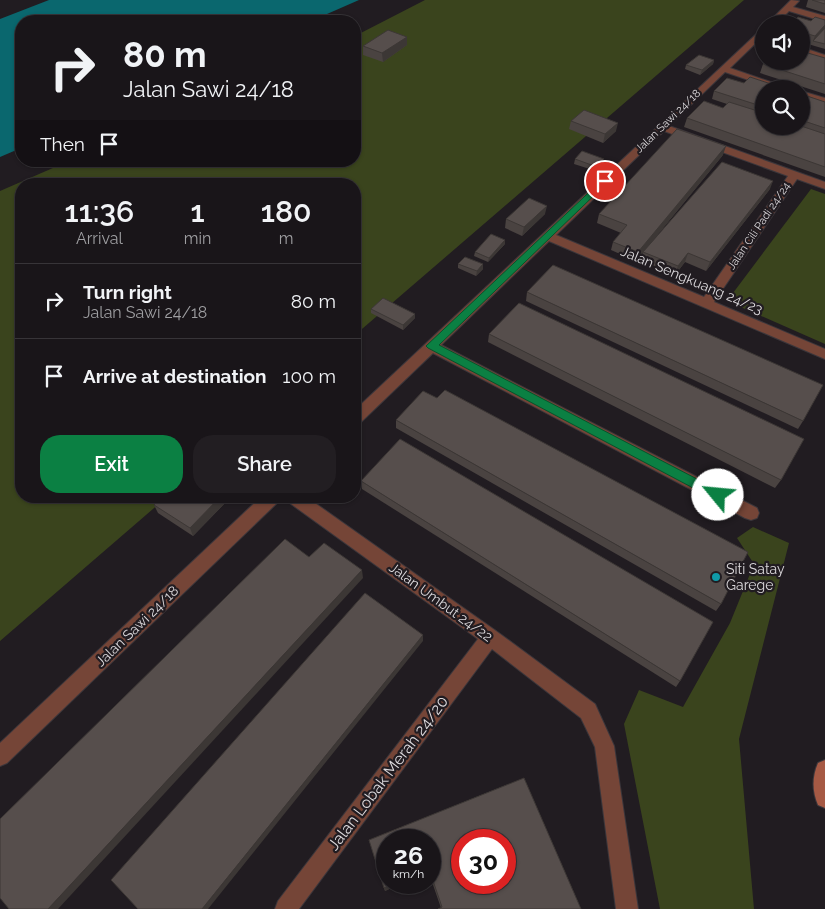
<!DOCTYPE html>
<style>
:root{--surface:#191519;--page:#221e22;--text:#f1f3f6;--muted:#9f9fa2;--line:#373438;--accent:#0b8043}
body{margin:0;font-family:Raleway,sans-serif;background:var(--page);color:var(--text);height:100vh;display:flex;flex-direction:column;font-size:19px;white-space:nowrap}
*{box-sizing:border-box;margin:0}
p{font-size:16px;color:var(--muted)}
.icon{flex:none;width:28px;height:28px;fill:none;stroke:currentColor;stroke-width:2;stroke-linecap:round;stroke-linejoin:round}
.map{position:relative;flex:1;overflow:hidden}
.sheet{position:absolute;left:15px;top:178px;width:346px;height:325px;display:flex;flex-direction:column;background:var(--surface);border-radius:20px;box-shadow:0 1px 4px #0004,0 0 0 1px var(--line)}
.sheet>*{flex:none}
.banner{position:absolute;left:15px;top:15px;width:346px;height:152px;border-radius:20px;box-shadow:0 1px 4px #0004,0 0 0 1px var(--line);background:#191519;color:var(--text);overflow:hidden}
.tools{position:absolute;left:755px;top:15px;display:grid;gap:10px}
.tools a{display:grid;place-items:center;width:55px;height:55px;border-radius:50%;background:var(--surface);box-shadow:0 1px 4px #0004,0 0 0 1px var(--line);font-size:25px}
.speed{position:absolute;left:376px;top:829px;display:flex;gap:10px;font-size:25px;font-weight:700;text-align:center}
.speed>*{display:grid;place-content:center;width:65px;height:65px;border-radius:50%;background:var(--surface);box-shadow:0 1px 4px #0004,0 0 0 1px var(--line);line-height:1}
.speed small{font-size:12px;font-weight:400}
.speed .limit{border:8px solid #d22;background:#fff;color:#111}
.pin{position:absolute;display:grid;place-items:center;width:42px;height:42px;color:#fff;margin:-21px;border:2px solid #fff;border-radius:50%;box-shadow:0 1px 5px #0007}
.me{position:absolute;width:55px;margin:-28px;rotate:298deg;stroke-linejoin:round;filter:drop-shadow(0 0 4px #0008)}
.turn{display:flex;align-items:center;gap:18px;height:105px;padding:0 25px;font-size:22px}
.turn .icon{width:65px;height:65px;stroke-width:2.5}
.turn b{display:block;font-size:35px;line-height:42px}
.then{display:flex;align-items:center;height:48px;padding:0 25px;background:#0003;gap:10px;font-size:19px}
.eta{display:flex;justify-content:space-evenly;align-items:center;height:85px;text-align:center}
.eta b{font-size:30px;font-weight:600;line-height:35px}
.primary-button{display:flex;gap:10px;margin-top:auto;padding:10px 25px}
.primary-button a{flex:1;height:58px;border-radius:20px;background:var(--accent);color:#fff;font-size:20px;font-weight:600;line-height:58px;text-align:center}
.primary-button a+a{background:var(--page);color:var(--text)}
ul{padding:0;list-style:none}
li{display:flex;align-items:center;gap:15px;height:75px;padding:0 25px;border-top:1px solid var(--line)}
li div{flex:1}
li b{display:block;font-size:19px}
li em{font-style:normal}
.map>svg:first-child{display:block}
</style>
<div class="map">
<svg width="825" height="909" viewBox="0 0 825 909">
<rect width="100%" height="100%" fill="#211c21"/>
<!-- green -->
<g fill="#3a441d">
<path d="M425,0H744L355,335V184H21V496H168L0,641V191L69,161H355V36Z"/>
<path d="M811,189L825,194V344L727,301Z"/>
<path d="M753,527L789,543L739,739L754,909H660L624,724L639,690L683,707L730,623L754,564L737,538Z"/>
</g>
<!-- water -->
<path fill="#0a676e" d="M49,0H359L311,21H21V148L0,157V19Z"/>
<g fill="none" stroke-linecap="round" stroke-linejoin="round">
<defs>
<g id="street">
<path d="M791,0L799,1L793,7L825,16V22L789,11L776,24H767Z"/>
<path d="M764,27V35L730,68L791,89H775L725,72L669,126L825,182V189L797,179L714,302L825,349V359L549,241L441,345L757,508L759,513L757,518L751,520L745,518L433,353L360,423L355,425V410ZM664,131L788,176L704,297L556,235Z"/>
<path d="M801,47L825,55V61L801,53Z"/>
<path d="M801,91L825,98V104L801,97Z"/>
<path d="M262,496H281L279,501L7,763L0,766V743Z"/>
<path d="M285,496H305L496,631L595,704L614,746L638,909H616L595,747L581,718L492,649L299,909H275L278,901L478,639L287,501Z"/>
</g>
<path id="secondary" d="M825,760V808L818,805C812,791 812,777 818,763Z"/>
</defs>
<!-- street casing -->
<use href="#street" stroke="#3b363b" stroke-width="2"/>
<!-- secondary casing -->
<use href="#secondary" stroke="#3b363b" stroke-width="2"/>
<!-- street -->
<use href="#street" fill="#754537" fill-rule="evenodd"/>
<!-- secondary -->
<use href="#secondary" fill="#a65944" fill-rule="evenodd"/>
</g>
<!-- wall -->
<g fill="#4a4341" fill-rule="evenodd">
<path d="M808,0H825V13L806,7Z"/>
<path d="M825,20V49L801,42V24L811,21Z"/>
<path d="M407,37V45L383,62L363,55V46Z"/>
<path d="M825,58V94L760,73L763,64Z"/>
<path d="M714,60L713,64L700,75L685,69L686,65Z"/>
<path d="M744,83L764,89V126H801V94L825,102V177L684,127L687,118L723,108L727,104L712,99L714,91Z"/>
<path d="M571,121L616,131L603,143L569,129Z"/>
<path d="M723,155L636,261L611,250L613,242L621,233L597,223L599,214Z"/>
<path d="M575,159L603,163L596,171L574,164Z"/>
<path d="M770,189L706,271L685,262L675,275L641,260L643,252Z"/>
<path d="M545,214L522,236L505,228L506,219Z"/>
<path d="M505,244L488,262L474,256L475,252Z"/>
<path d="M458,264L483,269L476,276L458,268Z"/>
<path d="M527,292L803,421L798,429L526,301Z"/>
<path d="M371,309L415,314V318L403,330L371,313Z"/>
<path d="M489,334L781,480L775,488L488,342Z"/>
<path d="M396,420L721,604L716,611L396,428Z"/>
<path d="M361,481L680,681L676,687L362,489Z"/>
<path d="M163,496H226L227,501L193,536L158,513L154,505Z"/>
<path d="M524,778L581,909H438L441,908L430,876V840H388V882H404L385,891L369,840ZM462,840H505V882H462Z"/>
</g>
<!-- shaded-wall -->
<g fill="#3c3735">
<path d="M825,25V30L813,41L815,36Z"/>
<path d="M407,37V45L383,62L382,53Z"/>
<path d="M714,60L713,64L700,75L702,70Z"/>
<path d="M618,123L616,131L603,143L605,134Z"/>
<path d="M726,146L723,155L636,261L638,252Z"/>
<path d="M604,159L603,163L596,171L597,167Z"/>
<path d="M773,181L770,189L706,271L710,262Z"/>
<path d="M547,206L545,214L522,236L524,227Z"/>
<path d="M505,240V244L488,262L489,258Z"/>
<path d="M688,253L685,262L675,275L678,266Z"/>
<path d="M483,264V269L476,276L477,271Z"/>
<path d="M415,314V318L403,330V325Z"/>
<path d="M357,381L358,389L355,392V383Z"/>
<path d="M221,496H226L227,501L193,536L190,528Z"/>
<path d="M362,570L363,578L58,909H48Z"/>
<path d="M423,635V641L208,909H202Z"/>
<path d="M396,882H404L385,891L384,888Z"/>
</g>
<!-- building -->
<g fill="#564e4c" stroke="#3c3735" fill-rule="evenodd">
<path d="M812,0H825V4Z"/>
<path d="M798,17L811,21L815,17L825,20V25L815,36L801,32V24H791Z"/>
<path d="M825,28V44L813,41Z"/>
<path d="M388,30L407,37L382,53L363,46Z"/>
<path d="M801,51L825,58V84L763,64L766,61H801Z"/>
<path d="M699,55L714,60L702,70L686,65Z"/>
<path d="M750,77L786,89H764V107L714,91L727,78L744,83Z"/>
<path d="M801,94L825,102V128L801,120Z"/>
<path d="M704,101L723,108L729,102L764,113V126H801L825,134V167L687,118Z"/>
<path d="M584,110L618,123L605,134L571,121Z"/>
<path d="M677,129L726,146L638,252L613,242L627,225L599,214Z"/>
<path d="M582,151L604,159L597,167L575,159Z"/>
<path d="M722,162L773,181L710,262L688,253L678,266L643,252Z"/>
<path d="M529,198L547,206L524,227L506,219Z"/>
<path d="M491,234L505,240L489,258L475,252Z"/>
<path d="M465,257L483,264L477,271L458,264Z"/>
<path d="M553,265L823,385L803,421L527,292Z"/>
<path d="M383,298L415,314L403,325L371,309Z"/>
<path d="M519,303L804,439L781,480L489,334Z"/>
<path d="M445,390L748,552L721,604L396,420L423,391L437,398Z"/>
<path d="M400,439L713,622L680,681L361,481Z"/>
<path d="M163,496H221L190,528L154,505Z"/>
<path d="M285,539L309,557L324,543L362,570L48,909H9L0,898V819Z"/>
<path d="M365,593L423,635L202,909H138L111,880Z"/>
<path d="M524,778L581,909H438L442,907L430,872V840H388V882H396L384,888L369,840ZM462,840H505V882H462Z"/>
</g>
<!-- route -->
<path fill="#0b8043" stroke="#07532c" d="M602,180L609,181L439,345L722,492L724,495L722,499H714L428,348L426,346Z"/>
<!-- markers -->
<circle fill="#0f9aa8" stroke="#211c21" stroke-width="2" cx="716" cy="577" r="5"/>
<g text-anchor="middle" dominant-baseline="central" stroke-width="4.5" stroke-linejoin="round" paint-order="stroke">
<!-- far-street labels -->
<g font-size="11" fill="#dcd9dc" stroke="#211c21">
<text transform="translate(668 121) rotate(-44)">Jalan Sawi 24/18</text>
<text transform="translate(759 226) rotate(-56)">Jalan Cili Padi 24/24</text>
</g>
<!-- street labels -->
<g font-size="14" fill="#dcd9dc" stroke="#211c21">
<text transform="translate(692 280) rotate(23)">Jalan Sengkuang 24/23</text>
<text transform="translate(441 602) rotate(36)">Jalan Umbut 24/22</text>
<text transform="translate(137 626) rotate(-44)">Jalan Sawi 24/18</text>
</g>
<!-- poi labels -->
<g font-size="14" fill="#dcd9dc" stroke="#211c21" text-anchor="start">
<text x="726" y="569">Siti Satay<tspan x="726" dy="16">Garege</tspan></text>
</g>
<!-- near-street labels -->
<g font-size="16" fill="#dcd9dc" stroke="#211c21">
<text transform="translate(388 773) rotate(-53)">Jalan Lobak Merah 24/20</text>
</g>
</g>
</svg>
<div class="tools">
<a><svg class="icon" aria-label="sound" viewBox="0 0 24 24"><path d="M4 9h4l5-4v14l-5-4H4zM17 9q2 3 0 6"/></svg></a>
<a><svg class="icon" aria-label="search" viewBox="0 0 24 24"><circle cx="10" cy="10" r="6"/><path d="M15 15l6 6"/></svg></a>
</div>
<div class="speed"><div>26<small>km/h</small></div><div class="limit">30</div></div>
<div class="pin" style="left:605px;top:181px;background:#d93025"><svg class="icon" aria-label="arrive" viewBox="0 0 24 24"><path d="M6 21V4h12l-3 4 3 4H6"/></svg></div>
<svg class="me" style="left:718px;top:495px" viewBox="-20 -20 40 40"><circle r="19" fill="#fff"/><path d="M0-13L10 11 0 6-10 11z" fill="#0b8043"/></svg>
<div class="banner">
<div class="turn"><svg class="icon" aria-label="right" viewBox="0 0 24 24"><path d="M7 20v-9h11M14 6l5 5-5 5"/></svg><div><b>80 m</b>Jalan Sawi 24/18</div></div>
<div class="then">Then<svg class="icon" aria-label="arrive" viewBox="0 0 24 24"><path d="M6 21V4h12l-3 4 3 4H6"/></svg></div>
</div>
<section class="sheet">
<div class="eta">
<div><b>11:36</b><p>Arrival</p></div>
<div><b>1</b><p>min</p></div>
<div><b>180</b><p>m</p></div>
</div>
<ul>
<li><svg class="icon" aria-label="right" viewBox="0 0 24 24"><path d="M7 20v-9h11M14 6l5 5-5 5"/></svg><div><b>Turn right</b><p>Jalan Sawi 24/18</p></div><em>80 m</em></li>
<li><svg class="icon" aria-label="arrive" viewBox="0 0 24 24"><path d="M6 21V4h12l-3 4 3 4H6"/></svg><div><b>Arrive at destination</b></div><em>100 m</em></li>
</ul>
<div class="primary-button"><a>Exit</a><a>Share</a></div>
</section>
</div>
